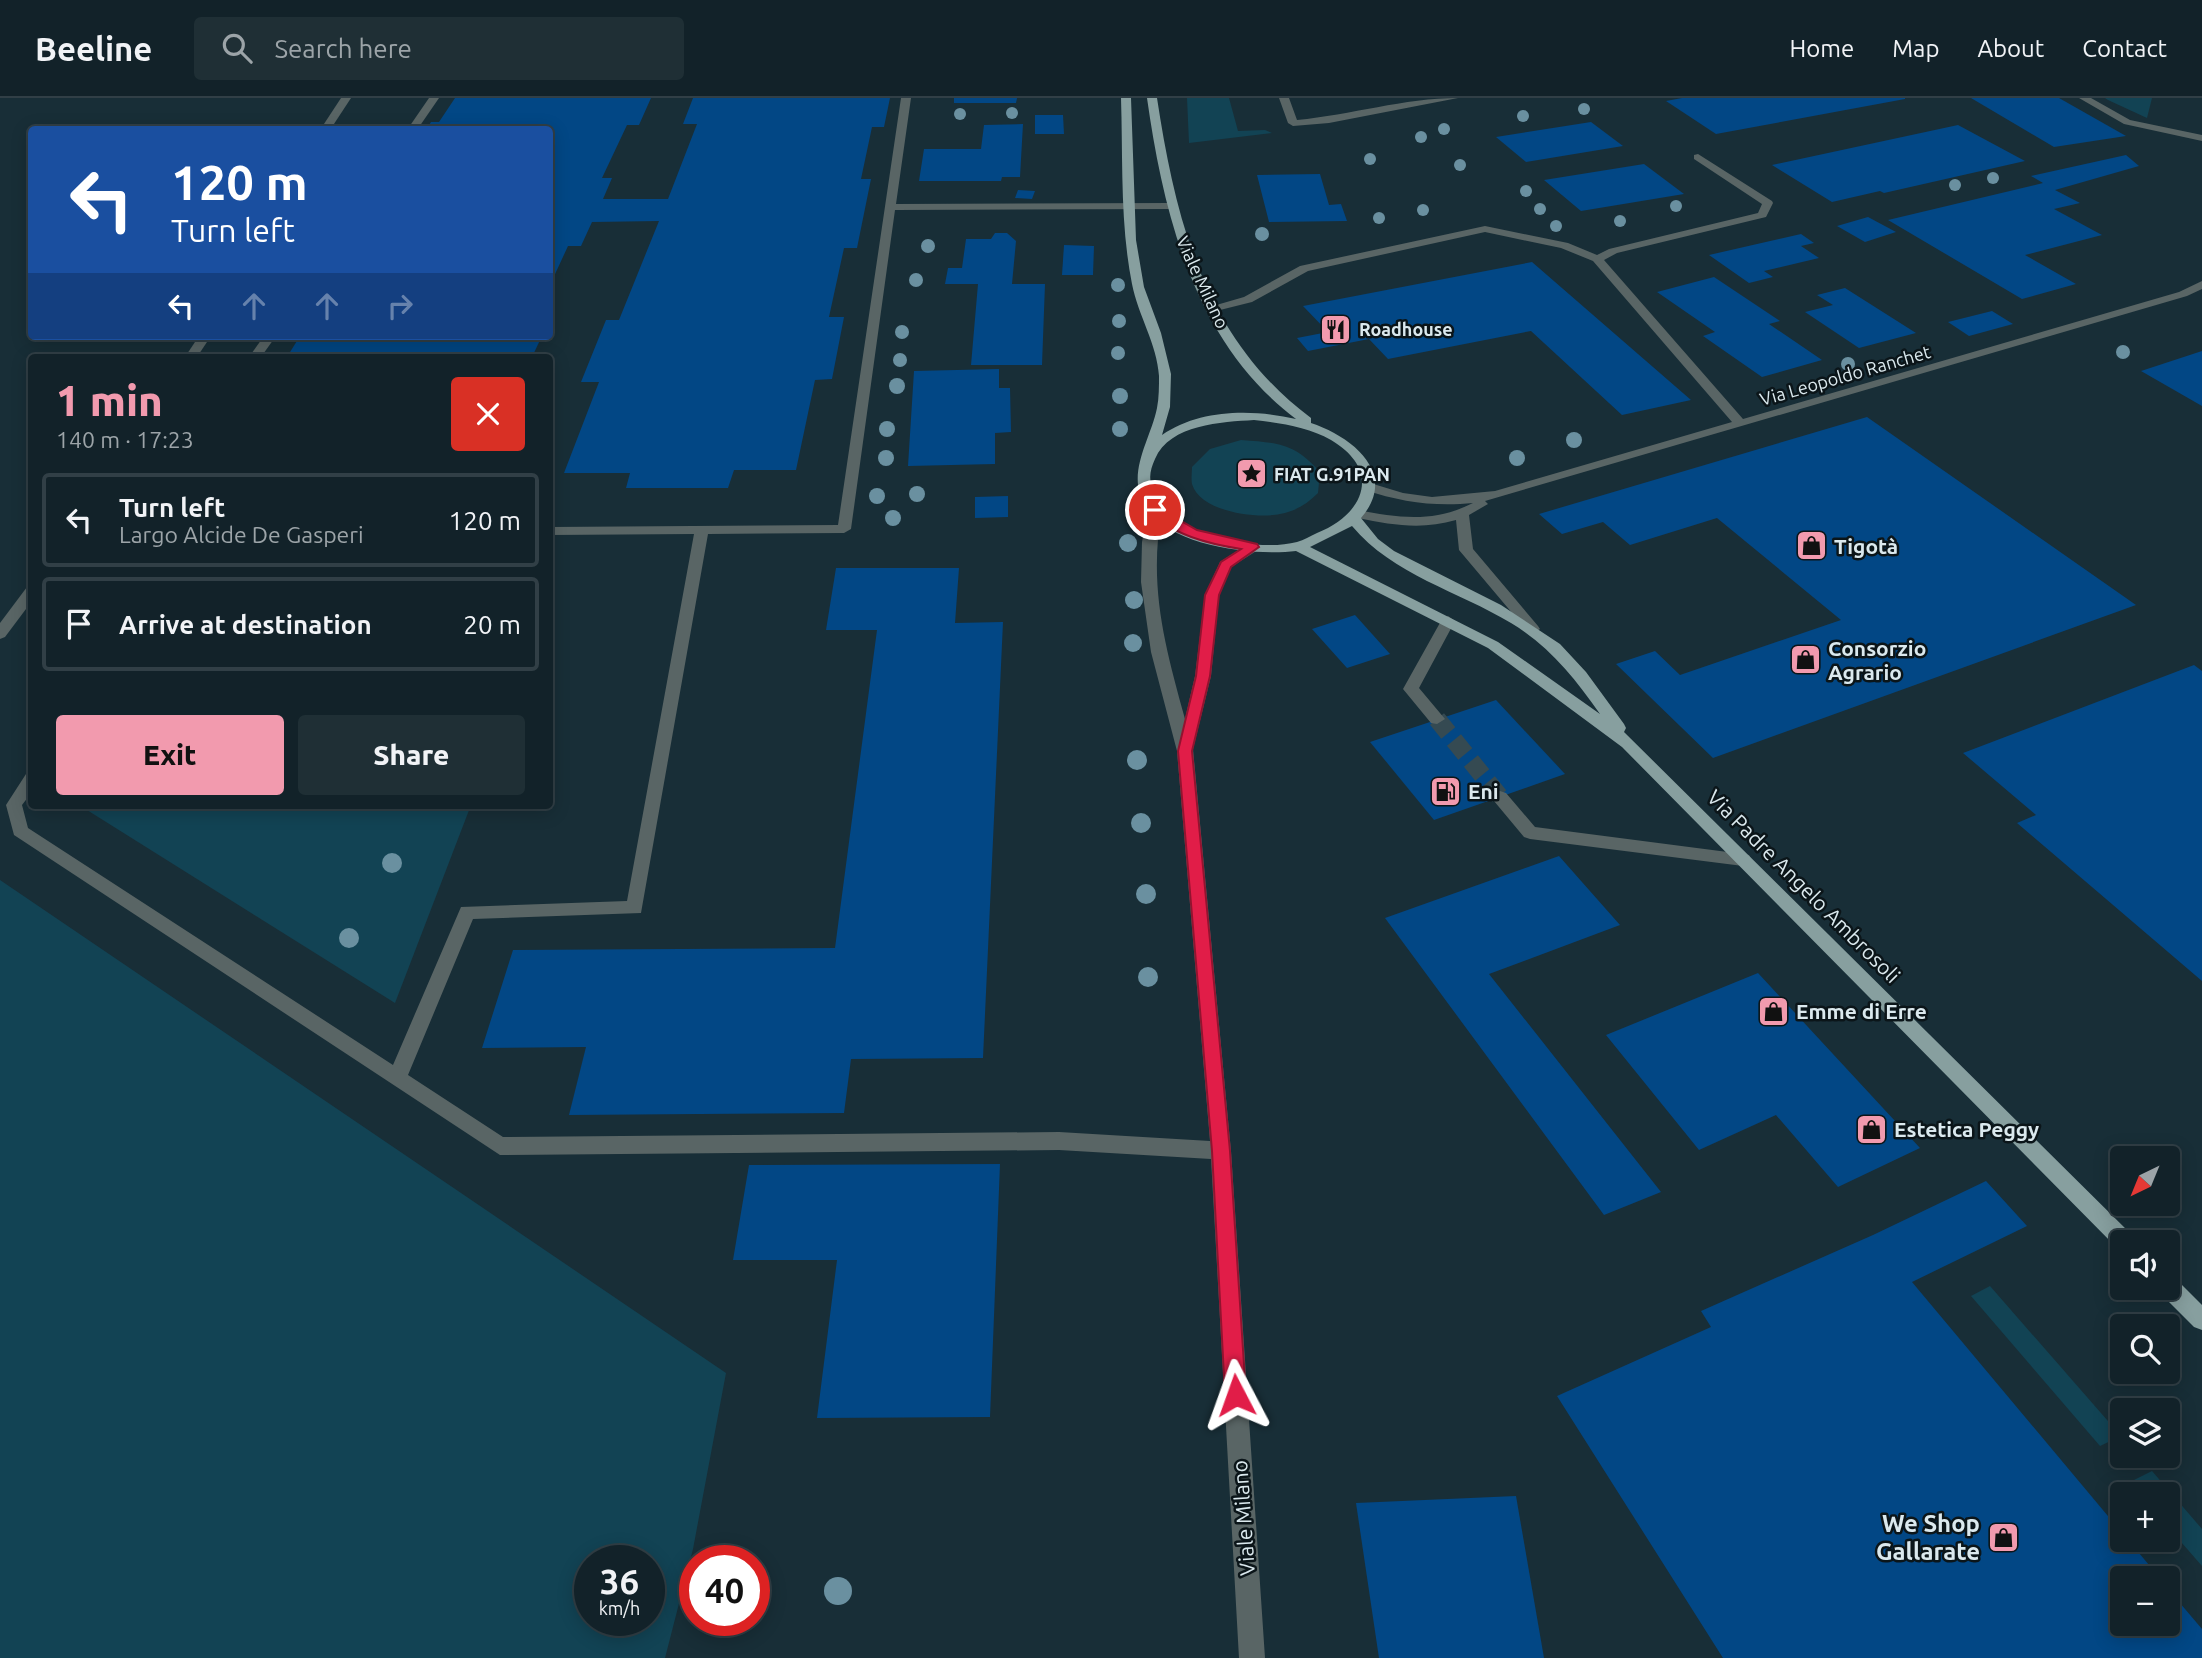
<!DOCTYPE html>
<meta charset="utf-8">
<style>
:root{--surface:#122229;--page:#1f2f35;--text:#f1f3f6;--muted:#9ca4a8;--line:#313f46;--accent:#f29aae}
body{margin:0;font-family:Ubuntu,sans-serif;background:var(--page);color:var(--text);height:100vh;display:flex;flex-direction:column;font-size:26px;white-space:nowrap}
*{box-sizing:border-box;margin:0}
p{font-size:23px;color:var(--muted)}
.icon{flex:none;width:38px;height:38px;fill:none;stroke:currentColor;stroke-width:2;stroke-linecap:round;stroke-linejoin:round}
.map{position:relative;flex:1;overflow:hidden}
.panel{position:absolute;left:28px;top:256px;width:525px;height:455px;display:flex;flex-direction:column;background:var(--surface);border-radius:7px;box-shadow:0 4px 18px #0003,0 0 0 2px var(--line)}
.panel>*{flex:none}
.banner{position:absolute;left:28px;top:28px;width:525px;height:214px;border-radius:7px;box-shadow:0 4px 18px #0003,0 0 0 2px var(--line);background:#1a4fa0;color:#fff;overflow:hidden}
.needle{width:46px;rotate:223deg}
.fabs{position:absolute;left:2110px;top:1048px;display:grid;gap:14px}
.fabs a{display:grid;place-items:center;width:70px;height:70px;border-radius:7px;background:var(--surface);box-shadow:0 4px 18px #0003,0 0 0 2px var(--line);font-size:35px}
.speed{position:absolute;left:574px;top:1447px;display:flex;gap:14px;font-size:35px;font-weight:700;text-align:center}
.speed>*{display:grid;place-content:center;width:91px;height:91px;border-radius:50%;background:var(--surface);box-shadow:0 4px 18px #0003,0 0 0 2px var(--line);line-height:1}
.speed small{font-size:18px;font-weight:400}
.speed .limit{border:10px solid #d22;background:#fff;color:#111}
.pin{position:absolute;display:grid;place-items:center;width:60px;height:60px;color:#fff;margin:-30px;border:4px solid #fff;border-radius:50%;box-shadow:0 2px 7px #0007}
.me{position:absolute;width:77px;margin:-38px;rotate:356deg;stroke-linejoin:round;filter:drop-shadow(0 0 5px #0008)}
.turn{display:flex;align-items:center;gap:24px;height:147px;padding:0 28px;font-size:32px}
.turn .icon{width:91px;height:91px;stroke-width:2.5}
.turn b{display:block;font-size:49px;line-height:60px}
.lanes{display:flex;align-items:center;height:66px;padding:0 28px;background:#0003;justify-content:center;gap:35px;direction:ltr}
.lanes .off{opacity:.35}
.round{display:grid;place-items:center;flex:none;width:74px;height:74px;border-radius:7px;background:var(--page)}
.summary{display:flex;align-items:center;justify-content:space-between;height:119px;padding:0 28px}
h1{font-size:42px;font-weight:800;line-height:52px;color:var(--accent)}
.cta{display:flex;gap:14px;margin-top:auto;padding:14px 28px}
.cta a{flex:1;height:80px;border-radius:7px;background:var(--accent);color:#111;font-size:28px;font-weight:800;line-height:80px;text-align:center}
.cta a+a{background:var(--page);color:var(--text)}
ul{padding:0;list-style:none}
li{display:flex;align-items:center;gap:21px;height:94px;margin:0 14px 10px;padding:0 14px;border:4px solid var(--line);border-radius:7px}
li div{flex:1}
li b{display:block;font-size:26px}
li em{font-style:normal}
header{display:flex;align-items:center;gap:42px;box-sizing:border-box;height:98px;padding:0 35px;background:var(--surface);border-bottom:2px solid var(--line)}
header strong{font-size:33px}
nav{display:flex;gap:38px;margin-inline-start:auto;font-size:24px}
.search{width:490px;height:63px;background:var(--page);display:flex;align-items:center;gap:18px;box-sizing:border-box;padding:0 24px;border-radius:7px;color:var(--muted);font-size:26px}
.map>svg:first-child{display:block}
</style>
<header>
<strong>Beeline</strong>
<div class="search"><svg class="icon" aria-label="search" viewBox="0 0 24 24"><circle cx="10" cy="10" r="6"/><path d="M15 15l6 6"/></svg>Search here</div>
<nav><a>Home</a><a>Map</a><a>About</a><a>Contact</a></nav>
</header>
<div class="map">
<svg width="2202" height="1560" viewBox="0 0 2202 1560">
<rect width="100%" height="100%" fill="#182e37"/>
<!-- green -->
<g fill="#124354" fill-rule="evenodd">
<path d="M1187,0H1229L1238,33L1265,32L1272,35L1189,45Z"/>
<path d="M2105,0H2152L2147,20L2108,2Z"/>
<path d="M1241,342C1279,345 1294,345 1320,374L1318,395C1307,406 1296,413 1280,416C1257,421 1200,414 1192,386C1191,381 1192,374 1192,369L1210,351Z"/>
<path d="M79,707H471L395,905Z"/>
<path d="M0,782L726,1275L693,1451L665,1560H0ZM590,1463H649V1522H590Z"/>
<path d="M1990,1188L2121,1338L2100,1348L1971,1198Z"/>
<path d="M2152,1373L2202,1431V1468L2168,1429V1396H2141L2130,1384Z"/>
</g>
<!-- building -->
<g fill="#024785">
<path d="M455,0H651L639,27H627L602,80H612L603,101H668L697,26H683L693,0H890L884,29H872L861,81H871L857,150H844L829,219H844L832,281L815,282L796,372H734L728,390H626L630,375H564L599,284H581L606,222H619L659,123L592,124L581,148H568L550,187V32H426L431,24H439Z"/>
<path d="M954,0H1017L1016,5H954Z"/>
<path d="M1682,0H1905V1L1716,36L1666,3Z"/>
<path d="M1971,0H2059L2126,38L2054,49Z"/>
<path d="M1035,17H1063L1064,36H1035Z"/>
<path d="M1591,24L1623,48L1526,64L1496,39Z"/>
<path d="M1023,26L1020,79H1002L1001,83H919L924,51H981L984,27Z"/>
<path d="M1958,27L2025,63L1884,95L1880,93L1832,104L1772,67Z"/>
<path d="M2126,57L2139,68L2055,92L2080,105L2054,111L2102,137L2025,157L2076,186L2022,201L1888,122L2043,85L2031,78Z"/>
<path d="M1644,66L1684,96L1581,113L1544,82Z"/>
<path d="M1320,76L1329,107L1341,106L1347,123L1269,124L1257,77Z"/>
<path d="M1018,92L1035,93L1032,101L1015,100Z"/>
<path d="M1868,119L1896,134L1865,144L1837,128Z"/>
<path d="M995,135H1007L1016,143L1012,186H1045L1042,267H971L978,186H945L948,170H962L966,141H991Z"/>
<path d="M1801,136L1814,145L1801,148L1819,160L1764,173L1773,179L1749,185L1709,157Z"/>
<path d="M1064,147L1094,148L1093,177H1062Z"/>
<path d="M1532,164L1691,302L1622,317L1531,233L1388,261L1369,241L1308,253L1297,240L1328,234L1303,208Z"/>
<path d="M1714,179L1780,223L1769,226L1822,262L1762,279L1703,238L1715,234L1657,194Z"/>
<path d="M1845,190L1916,235L1859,250L1805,214L1833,207L1817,197Z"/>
<path d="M1992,213L2013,226L1969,238L1948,224Z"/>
<path d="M300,238H542L532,259H287Z"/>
<path d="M2202,253V308L2141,273Z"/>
<path d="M999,271V290H1010L1011,334L995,335V366L908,368L914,273Z"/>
<path d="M1867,319L2136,507L1713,660L1616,566L1655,553L1680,577L1841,522L1717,420L1630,447L1603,424L1562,436L1539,416Z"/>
<path d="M1008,398V419L975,420V399Z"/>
<path d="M836,470H959L955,525L1003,524L983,960L851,961L844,1015L569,1017L586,949L482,950L513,852L835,850L877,532H826Z"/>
<path d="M1355,517L1390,556L1347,570L1312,531Z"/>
<path d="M2194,567L2202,573V883L2017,725L2036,717L1963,655Z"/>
<path d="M1496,602L1565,676L1434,722L1370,644Z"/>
<path d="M1559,758L1620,827L1489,876L1661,1094L1604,1117L1385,820Z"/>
<path d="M1758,875L1920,1050L1838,1089L1776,1017L1699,1052L1606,937Z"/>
<path d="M1000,1066L990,1319L817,1320L837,1162H733L749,1067Z"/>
<path d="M1986,1083L2027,1128L1912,1184L2123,1436V1442H2128L2160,1480H2123V1526H2168V1491L2202,1531V1560H1723L1557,1298L1711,1229L1701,1213L1873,1137Z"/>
<path d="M1516,1398L1544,1560H1379L1356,1405Z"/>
</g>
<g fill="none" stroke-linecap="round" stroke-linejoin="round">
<!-- minor-tunnel -->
<path stroke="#354a52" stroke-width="18" stroke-dasharray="18 9" stroke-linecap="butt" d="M1437,621L1500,699"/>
<!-- minor -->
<g fill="#596565" fill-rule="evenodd">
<path d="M341,0H351L330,32H320Z"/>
<path d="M429,0H439L417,32H407Z"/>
<path d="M901,0H911L896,106L1172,105L1177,108L1172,111L895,112L851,431L844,435L708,436L641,815L473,821L408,977L503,1039L1059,1034L1210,1043L1177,653L1151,554L1141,484L1142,444L1148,412L1155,408L1160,409L1162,412C1148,488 1165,548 1185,621L1195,578L1205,497L1220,464L1248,446H1258V452L1231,469L1219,497L1211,578L1193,651L1231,1053L1265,1560H1239L1211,1061L1059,1052L500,1057L14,737L6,707L26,676L32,674V694L22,707L28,730L393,967L461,809L627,803L694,436L550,437V429L838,427Z"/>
<path d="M1279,0H1289L1297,22C1351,17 1404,0 1458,0L1329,25L1293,28L1288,25Z"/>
<path d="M2079,0H2091L2130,22L2202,37V43L2124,26Z"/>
<path d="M1698,56L1772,103L1773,105L1766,119L1617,155L1604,162L1743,321L2179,194L2202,183V191L2187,198L1485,403L1488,406L1469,417L1473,451L1538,528L1540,531L1533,536L1528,534L1459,452L1456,422C1422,432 1392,427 1358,420L1351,416L1358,412C1399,420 1434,425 1473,405C1435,409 1401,404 1365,392V386L1370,385L1403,395L1432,399L1495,393L1732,324L1593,163L1561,150L1485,134L1308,173L1252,204L1212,214L1206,210L1244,199L1300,168L1485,128L1568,145L1597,157L1609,151L1758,115L1762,106L1694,61V57Z"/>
<path d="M199,238H211L197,259H185Z"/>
<path d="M264,238H276L261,259H249Z"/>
<path d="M32,488V503L5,539L0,541V525L27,489Z"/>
<path d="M1448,518L1455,523L1419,590L1445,621L1437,626L1431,625L1403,591L1441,523Z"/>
<path d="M1500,693L1506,695L1535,729L1743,756L1749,757L1752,762L1749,767L1743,768L1530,741L1524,739L1494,703L1492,699L1494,695Z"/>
</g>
<!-- major -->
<g fill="#879f9f" fill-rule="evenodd">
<path d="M1121,0H1131L1136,142L1144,189L1161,235L1171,276L1170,309L1162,337C1200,311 1252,311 1296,321C1195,245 1164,119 1147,0H1157C1176,124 1205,241 1311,320V325C1353,339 1399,376 1361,420L1378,441L1394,453L1501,507L1560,546L1586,574L1624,626L1626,630L1624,634L2132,1137L2135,1144H2123V1153L2118,1151L1622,649L1488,550L1296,453C1255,458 1173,449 1147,411C1124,377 1150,344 1157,310C1159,300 1159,288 1159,278C1157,246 1138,217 1132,186C1120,126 1123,62 1121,0ZM1254,322C1280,325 1308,329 1331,342C1382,372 1365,416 1317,435C1310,438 1304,442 1297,444C1259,454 1190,439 1162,411C1155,405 1154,395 1151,386C1149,377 1151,370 1155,361C1170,326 1222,324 1254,322ZM1352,428C1393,477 1458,493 1511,525C1549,548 1574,579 1600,616L1498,544L1310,449Z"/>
<path d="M2168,1178L2176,1181L2202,1207V1232L2194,1229L2160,1195L2158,1190H2168Z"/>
</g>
</g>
<!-- trees -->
<g fill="#6a90a0">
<circle cx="1584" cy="11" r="6"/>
<circle cx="1012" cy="15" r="6"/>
<circle cx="960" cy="16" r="6"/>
<circle cx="1523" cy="18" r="6"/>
<circle cx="1444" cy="31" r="6"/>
<circle cx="1421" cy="39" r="6"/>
<circle cx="1370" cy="61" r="6"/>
<circle cx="1460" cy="67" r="6"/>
<circle cx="1993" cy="80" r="6"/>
<circle cx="1955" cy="87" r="6"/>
<circle cx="1526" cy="93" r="6"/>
<circle cx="1676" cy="108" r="6"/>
<circle cx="1540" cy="111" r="6"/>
<circle cx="1423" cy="112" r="6"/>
<circle cx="1379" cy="120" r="6"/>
<circle cx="1620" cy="123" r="6"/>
<circle cx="1556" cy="128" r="6"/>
<circle cx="1262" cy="136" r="7"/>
<circle cx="928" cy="148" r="7"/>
<circle cx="916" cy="182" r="7"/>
<circle cx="1118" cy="187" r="7"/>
<circle cx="1119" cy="223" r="7"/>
<circle cx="902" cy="234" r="7"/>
<circle cx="2123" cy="254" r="7"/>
<circle cx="1118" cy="255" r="7"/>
<circle cx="900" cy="262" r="7"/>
<circle cx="1848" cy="266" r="7"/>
<circle cx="897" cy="288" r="8"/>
<circle cx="1120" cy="298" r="8"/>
<circle cx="887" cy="331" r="8"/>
<circle cx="1120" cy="331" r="8"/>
<circle cx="1574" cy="342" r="8"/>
<circle cx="886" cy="360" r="8"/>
<circle cx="1517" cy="360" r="8"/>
<circle cx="917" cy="396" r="8"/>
<circle cx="877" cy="398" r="8"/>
<circle cx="893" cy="420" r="8"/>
<circle cx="1128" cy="445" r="9"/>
<circle cx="1134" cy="502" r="9"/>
<circle cx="1133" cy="545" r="9"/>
<circle cx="1137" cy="662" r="10"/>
<circle cx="1141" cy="725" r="10"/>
<circle cx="392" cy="765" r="10"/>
<circle cx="1146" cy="796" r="10"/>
<circle cx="349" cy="840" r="10"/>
<circle cx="1148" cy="879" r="10"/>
<circle cx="838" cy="1493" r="14"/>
</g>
<!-- route -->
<path fill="#e11d48" stroke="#92132f" stroke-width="2" d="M1155,408L1197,432L1257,446L1259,449L1231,469L1219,497L1210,578L1192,653L1230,1053L1246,1297L1243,1304L1236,1307L1229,1304L1225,1297L1212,1053L1178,653L1196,578L1205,497L1221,464L1241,451C1209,446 1171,437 1149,412Z"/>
<!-- icons -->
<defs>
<symbol id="restaurant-square" viewBox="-11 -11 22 22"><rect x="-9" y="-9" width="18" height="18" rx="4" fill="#f29aae" stroke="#0b1519"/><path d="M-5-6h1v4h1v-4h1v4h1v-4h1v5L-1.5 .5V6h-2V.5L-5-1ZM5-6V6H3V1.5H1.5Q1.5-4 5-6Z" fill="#111"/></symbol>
<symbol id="sight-square" viewBox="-11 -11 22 22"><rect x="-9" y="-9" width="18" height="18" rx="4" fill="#f29aae" stroke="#0b1519"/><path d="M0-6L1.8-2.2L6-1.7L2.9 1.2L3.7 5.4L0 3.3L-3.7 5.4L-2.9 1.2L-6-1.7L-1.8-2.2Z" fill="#111"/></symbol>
<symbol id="shop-square" viewBox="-11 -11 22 22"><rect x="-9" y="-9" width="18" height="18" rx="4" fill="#f29aae" stroke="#0b1519"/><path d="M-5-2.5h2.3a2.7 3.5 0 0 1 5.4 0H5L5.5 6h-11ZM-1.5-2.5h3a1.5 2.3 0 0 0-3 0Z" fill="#111"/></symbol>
<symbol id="fuel-square" viewBox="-11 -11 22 22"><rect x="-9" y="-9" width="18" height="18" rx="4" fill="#f29aae" stroke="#0b1519"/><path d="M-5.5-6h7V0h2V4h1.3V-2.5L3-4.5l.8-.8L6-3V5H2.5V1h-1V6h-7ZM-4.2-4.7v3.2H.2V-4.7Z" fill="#111"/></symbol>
</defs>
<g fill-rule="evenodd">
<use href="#restaurant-square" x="1318" y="214" width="35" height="35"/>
<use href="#sight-square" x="1234" y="358" width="35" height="35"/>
<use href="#shop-square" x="1794" y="430" width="35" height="35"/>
<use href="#shop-square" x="1788" y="544" width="35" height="35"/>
<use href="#fuel-square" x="1428" y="676" width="35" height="35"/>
<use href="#shop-square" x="1756" y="896" width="35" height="35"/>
<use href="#shop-square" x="1854" y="1014" width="35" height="35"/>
<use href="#shop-square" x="1986" y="1422" width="35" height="35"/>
</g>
<g text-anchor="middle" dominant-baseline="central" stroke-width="5" stroke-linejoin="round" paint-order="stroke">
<!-- far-street labels -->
<g font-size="18" fill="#dbe9ee" stroke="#0b1519">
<text transform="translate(1203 184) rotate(65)">Viale Milano</text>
<text transform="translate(1845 277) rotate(-16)">Via Leopoldo Ranchet</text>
</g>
<!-- far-poi labels -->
<g font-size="18" font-weight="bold" fill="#dbe9ee" stroke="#0b1519" text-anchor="start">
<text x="1359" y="231">Roadhouse</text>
<text x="1274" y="376">FIAT G.91PAN</text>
</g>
<!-- poi labels -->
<g font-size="21" font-weight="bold" fill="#dbe9ee" stroke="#0b1519" text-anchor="start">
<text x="1834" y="448">Tigotà</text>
<text x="1828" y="550">Consorzio<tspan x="1828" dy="24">Agrario</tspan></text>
<text x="1468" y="693">Eni</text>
<text x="1796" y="913">Emme di Erre</text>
<text x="1894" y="1031">Estetica Peggy</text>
</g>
<!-- street labels -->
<g font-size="21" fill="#dbe9ee" stroke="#0b1519">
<text transform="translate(1804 788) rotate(45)">Via Padre Angelo Ambrosoli</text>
<text transform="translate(1243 1420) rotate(-94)">Viale Milano</text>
</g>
<!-- near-poi labels -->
<g font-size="24" font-weight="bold" fill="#dbe9ee" stroke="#0b1519" text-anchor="end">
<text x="1980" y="1425">We Shop<tspan x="1980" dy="28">Gallarate</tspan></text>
</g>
</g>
</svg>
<div class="fabs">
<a><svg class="needle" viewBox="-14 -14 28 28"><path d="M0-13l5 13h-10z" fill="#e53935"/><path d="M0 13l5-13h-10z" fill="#9ca4a8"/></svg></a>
<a><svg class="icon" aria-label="sound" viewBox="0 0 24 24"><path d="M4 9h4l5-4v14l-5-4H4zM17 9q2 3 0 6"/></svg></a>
<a><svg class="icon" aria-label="search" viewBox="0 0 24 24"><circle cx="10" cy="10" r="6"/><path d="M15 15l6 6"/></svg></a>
<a><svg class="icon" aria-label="layers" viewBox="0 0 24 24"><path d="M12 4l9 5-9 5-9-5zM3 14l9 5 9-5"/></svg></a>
<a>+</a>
<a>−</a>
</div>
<div class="speed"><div>36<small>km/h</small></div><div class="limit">40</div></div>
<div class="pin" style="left:1155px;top:412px;background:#d93025"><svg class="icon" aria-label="arrive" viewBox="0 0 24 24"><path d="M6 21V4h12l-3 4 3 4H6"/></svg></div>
<svg class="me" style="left:1236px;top:1297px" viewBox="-20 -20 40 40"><path d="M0-17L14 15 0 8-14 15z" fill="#e11d48" stroke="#fff" stroke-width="4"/></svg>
<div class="banner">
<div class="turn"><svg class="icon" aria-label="left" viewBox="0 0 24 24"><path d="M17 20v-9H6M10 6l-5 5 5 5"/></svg><div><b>120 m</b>Turn left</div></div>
<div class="lanes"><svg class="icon" aria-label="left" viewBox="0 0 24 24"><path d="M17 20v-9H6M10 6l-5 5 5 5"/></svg><svg class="icon off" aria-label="ahead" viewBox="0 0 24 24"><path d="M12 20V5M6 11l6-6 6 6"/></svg><svg class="icon off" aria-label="ahead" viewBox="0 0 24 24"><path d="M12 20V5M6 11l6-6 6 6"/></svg><svg class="icon off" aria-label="right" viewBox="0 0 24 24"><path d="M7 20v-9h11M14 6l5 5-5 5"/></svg></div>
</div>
<section class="panel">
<div class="summary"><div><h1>1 min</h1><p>140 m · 17:23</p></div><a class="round" style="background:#d93025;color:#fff"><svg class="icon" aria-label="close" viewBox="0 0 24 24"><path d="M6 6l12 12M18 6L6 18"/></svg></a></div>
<ul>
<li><svg class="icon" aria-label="left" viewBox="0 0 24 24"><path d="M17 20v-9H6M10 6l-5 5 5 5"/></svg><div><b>Turn left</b><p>Largo Alcide De Gasperi</p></div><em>120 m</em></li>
<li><svg class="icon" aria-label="arrive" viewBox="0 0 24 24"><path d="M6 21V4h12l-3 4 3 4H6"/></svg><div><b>Arrive at destination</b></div><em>20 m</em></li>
</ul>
<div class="cta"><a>Exit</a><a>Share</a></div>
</section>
</div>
